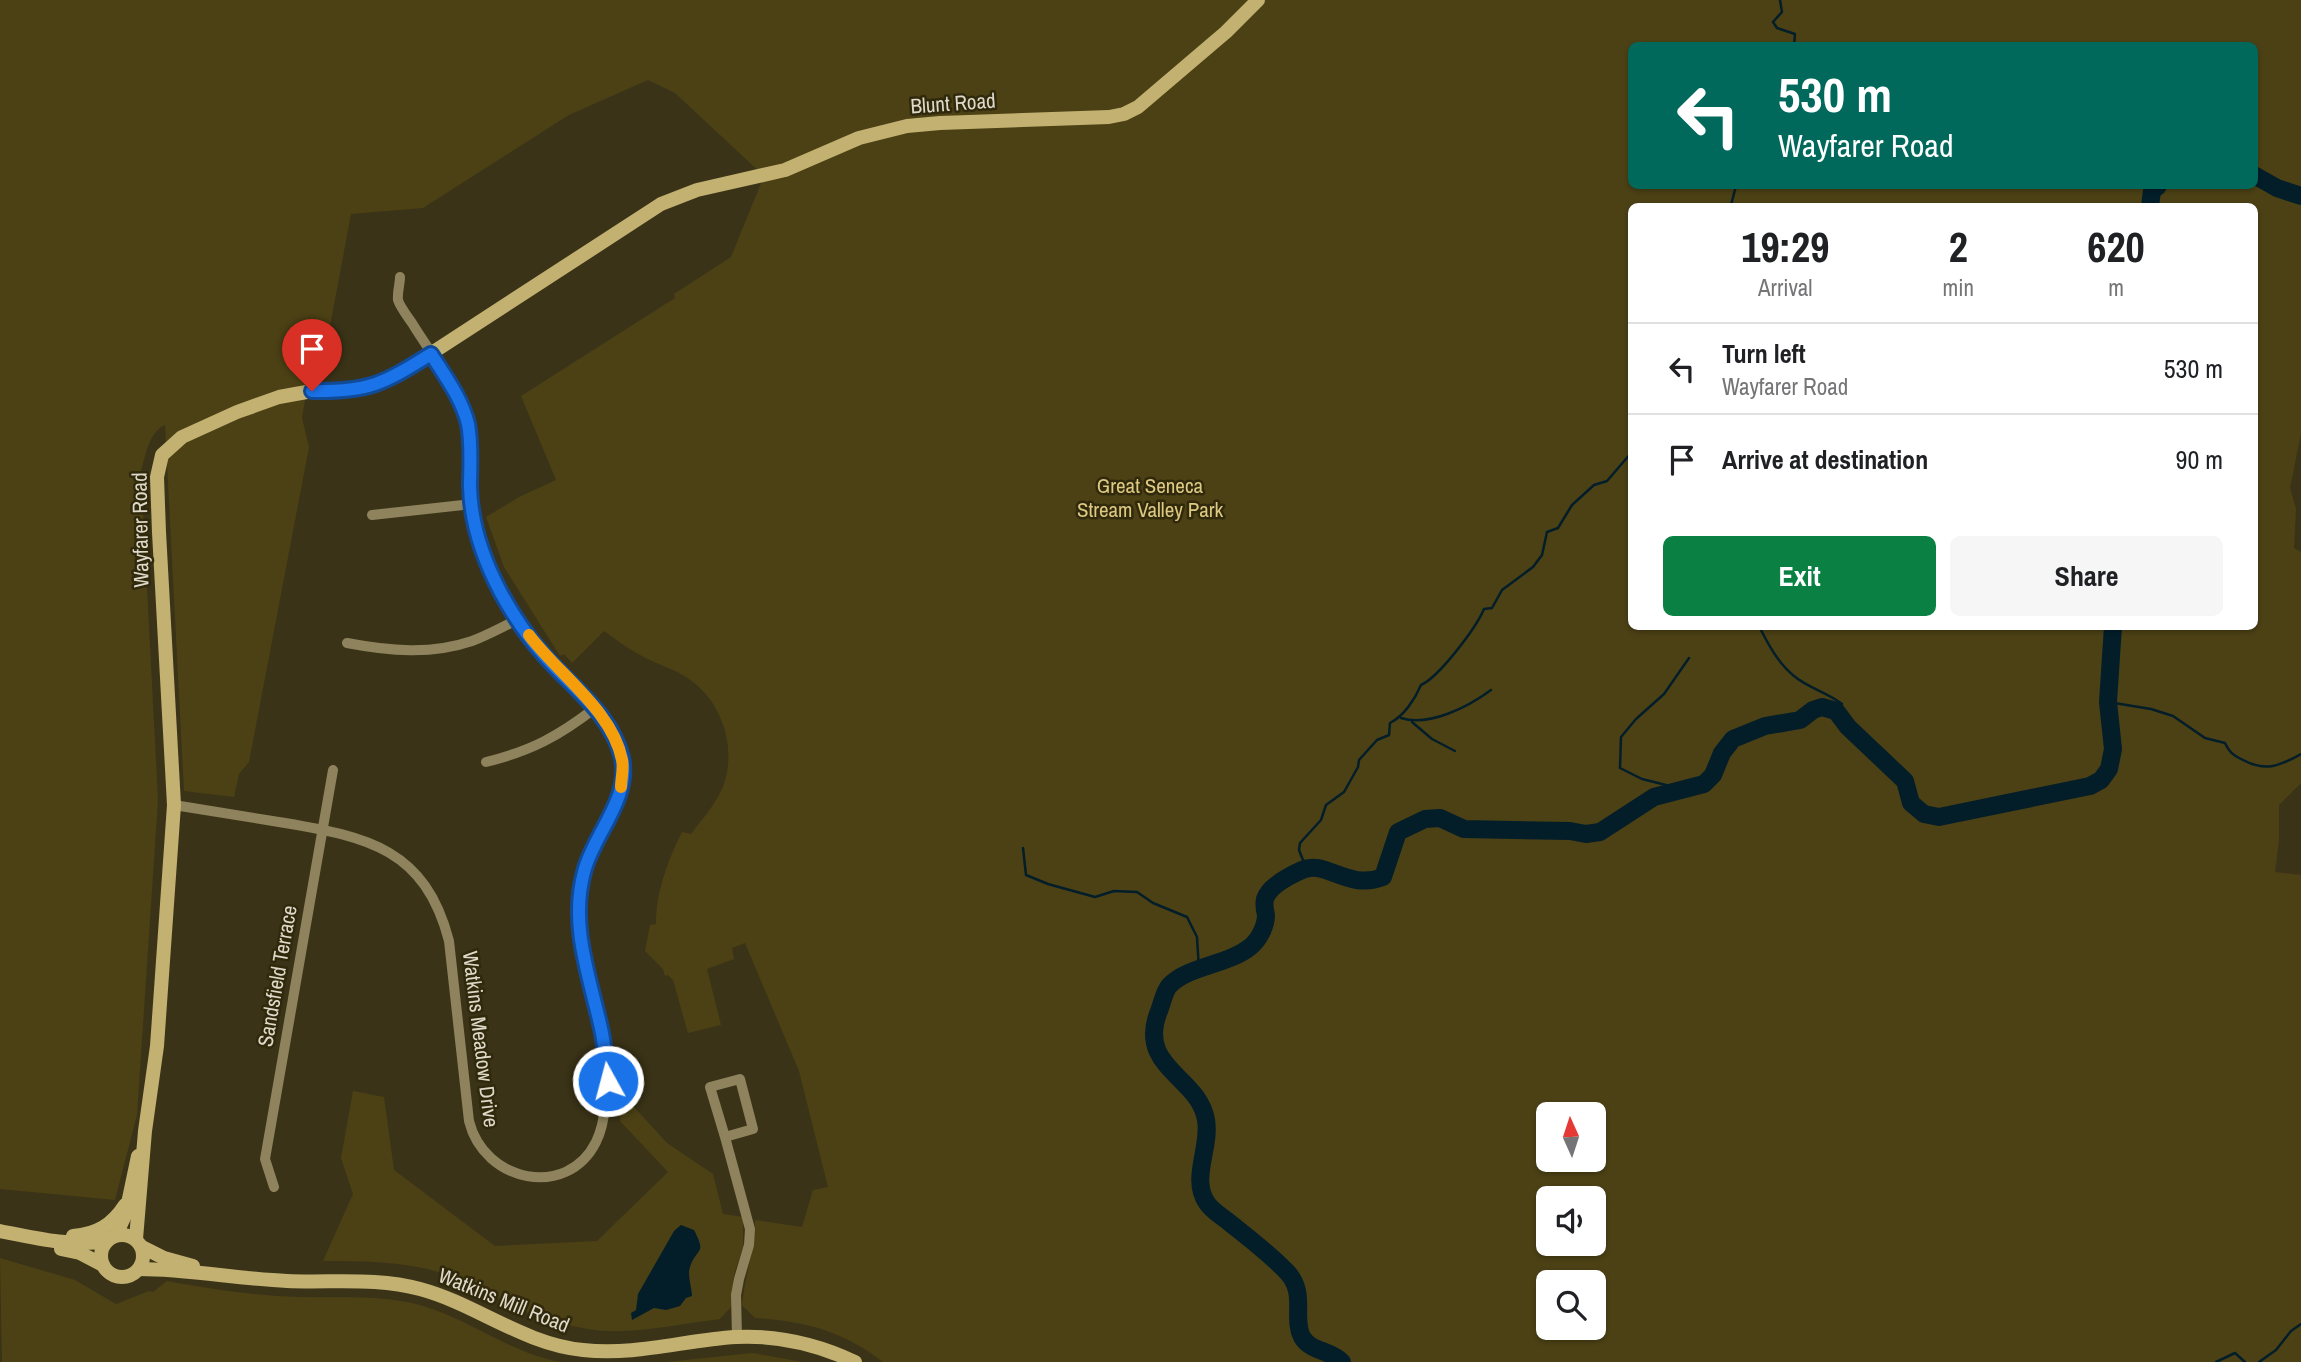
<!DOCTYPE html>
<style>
:root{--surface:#fff;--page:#f6f6f6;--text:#202124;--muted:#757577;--line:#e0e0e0;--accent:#0b8043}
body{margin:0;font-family:"Archivo Narrow",sans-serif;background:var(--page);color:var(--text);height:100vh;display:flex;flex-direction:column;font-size:26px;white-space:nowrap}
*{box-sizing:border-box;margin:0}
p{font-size:23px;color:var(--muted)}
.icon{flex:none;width:38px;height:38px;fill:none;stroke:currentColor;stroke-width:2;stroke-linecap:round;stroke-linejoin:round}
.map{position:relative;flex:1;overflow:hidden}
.sheet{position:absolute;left:1628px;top:203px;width:630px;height:427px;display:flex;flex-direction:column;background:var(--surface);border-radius:10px;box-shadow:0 2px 5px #0004}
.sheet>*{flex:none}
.top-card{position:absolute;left:1628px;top:42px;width:630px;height:147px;border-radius:10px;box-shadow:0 2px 5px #0004;background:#00695c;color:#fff;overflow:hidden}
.needle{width:46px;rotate:357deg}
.fabs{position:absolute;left:1536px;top:1102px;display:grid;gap:14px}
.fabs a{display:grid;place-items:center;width:70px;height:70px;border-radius:10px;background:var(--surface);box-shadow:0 2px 5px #0004;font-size:35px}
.pin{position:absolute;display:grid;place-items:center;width:60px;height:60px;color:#fff;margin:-72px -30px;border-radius:50% 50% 50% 0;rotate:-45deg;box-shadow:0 0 7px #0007}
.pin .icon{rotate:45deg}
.me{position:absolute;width:77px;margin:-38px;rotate:353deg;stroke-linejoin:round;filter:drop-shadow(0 0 5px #0008)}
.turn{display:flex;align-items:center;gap:24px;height:147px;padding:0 35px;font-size:32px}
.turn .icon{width:91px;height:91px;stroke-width:2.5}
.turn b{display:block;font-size:49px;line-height:60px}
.eta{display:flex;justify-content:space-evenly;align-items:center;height:119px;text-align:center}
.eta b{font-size:42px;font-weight:800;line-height:49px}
.button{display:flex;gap:14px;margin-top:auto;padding:14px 35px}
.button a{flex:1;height:80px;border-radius:10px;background:var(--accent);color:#fff;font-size:28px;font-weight:800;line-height:80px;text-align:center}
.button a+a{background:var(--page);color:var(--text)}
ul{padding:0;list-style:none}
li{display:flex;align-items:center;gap:21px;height:91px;padding:0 35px;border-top:2px solid var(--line)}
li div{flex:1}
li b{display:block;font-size:26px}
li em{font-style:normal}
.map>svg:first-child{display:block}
</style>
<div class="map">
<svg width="2301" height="1362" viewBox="0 0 2301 1362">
<rect width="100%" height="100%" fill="#3a3317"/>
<!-- green -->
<g fill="#4c4115" fill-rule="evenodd">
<path d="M0,0H2301V433L2290,488L2296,509L2294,548L2301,552V783L2279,805V840L2275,872L2301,875V1362H883C843,1331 805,1321 755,1318L742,1305C745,1276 755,1249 755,1220L802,1227L813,1190L828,1187L799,1071L745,943L732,948L734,959L707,969L721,1025L688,1033L673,980L668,975L665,976L663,969L645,951L650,925L656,924C656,892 668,860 682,832L691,834C703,818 717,803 724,784C736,748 723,705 693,682C680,671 664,667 650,660C633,652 619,642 604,631L572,663L564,654L560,656L504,567L486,517L519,497L556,480L521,396L675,298L674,294L731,257L764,176L675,93L648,80L569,115L423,208L351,214L325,353L312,358L302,418L309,447L249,762L239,774L234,797L184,791L165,425C149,432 145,456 141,472L158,800L137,1115L115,1200L0,1189ZM1631,46H2254V186H1631ZM1631,206H2254V626H1631ZM1549,1115H1594V1160H1549ZM1549,1199H1594V1244H1549ZM1549,1283H1594V1328H1549Z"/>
<path d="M353,1091L384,1097L394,1170L495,1246L597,1241L668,1172L620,1121L622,1094L667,1143L713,1174L723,1214L743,1217V1247L734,1275L731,1307L720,1319C677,1324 631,1336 588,1329C564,1325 538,1318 516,1308C495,1297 476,1285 454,1277C411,1261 367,1261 323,1261L353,1194L341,1158Z"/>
<path d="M0,1258L75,1280L116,1304L149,1291L153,1292L167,1281C211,1289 255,1296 300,1297C336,1298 371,1295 407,1302C463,1313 505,1352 561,1362H2Z"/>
<path d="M752,1353L803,1362H667Z"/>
</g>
<!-- water -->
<path fill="#031e29" d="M681,1225L694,1230C707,1255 697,1247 690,1267C687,1275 692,1288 692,1296L686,1298L680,1306L666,1310L654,1308L632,1320L631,1313L636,1310L638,1294L674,1231Z"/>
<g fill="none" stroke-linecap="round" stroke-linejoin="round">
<!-- stream -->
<g stroke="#031e29" stroke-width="2.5">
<path d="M1780,0L1782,12L1773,22L1777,28L1795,34L1794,46"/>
<path d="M1736,186L1731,205L1756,206"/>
<path d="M1759,626C1768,644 1778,663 1794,676C1808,688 1827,692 1842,704L1836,711"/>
<path d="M2108,702L2151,709L2173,716L2205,738L2225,743C2229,752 2233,755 2241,759C2265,772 2278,767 2301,754"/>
<path d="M1401,718C1429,727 1468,707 1491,690"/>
<path d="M1412,722L1432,739L1455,751"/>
<path d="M1676,792L1666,785L1642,779L1620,768L1621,737L1636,719L1664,694L1689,658"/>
<path d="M1023,848L1026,875L1048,884L1095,897L1114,891L1137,892L1153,903L1187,917L1197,937L1199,970"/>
<path d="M1306,868L1299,850L1300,843L1321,820L1326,805L1344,792L1358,767L1359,760L1377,740L1389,735L1390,723C1404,716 1415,699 1421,685C1439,677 1476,628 1484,609L1492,608L1502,590L1533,567L1542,555L1547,532L1558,528L1572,505L1594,485L1607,481L1631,453"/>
<path d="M2216,1362L2235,1353L2245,1362"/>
<path d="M2259,1362L2276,1350L2291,1331L2301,1324"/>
</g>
<!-- river -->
<g stroke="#031e29" stroke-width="18">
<path d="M2254,175L2277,188L2301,196"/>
<path d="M2150,206L2152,191L2158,186"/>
<path d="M1342,1362C1331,1350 1311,1352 1302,1337C1292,1318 1307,1293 1287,1272C1270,1254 1250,1239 1230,1223C1223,1217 1212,1211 1207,1203C1190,1179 1211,1147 1206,1120C1199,1076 1136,1068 1159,1011C1162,1004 1164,992 1169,986C1187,966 1228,965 1250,947C1259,940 1266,926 1266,915C1265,911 1264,903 1265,899C1269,886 1291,875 1302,870C1325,859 1348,891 1383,877L1398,832L1425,819L1440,818L1464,829L1570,831L1586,834L1600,832L1654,797L1704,784L1713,775L1722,753L1733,739L1765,726L1800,720L1813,710L1822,707L1836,711L1848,727L1905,781L1911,803L1924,814L1939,817L2090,786L2101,780L2109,769L2113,749L2108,702L2113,626"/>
</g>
<!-- street -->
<g stroke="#8e835d" stroke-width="10">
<path d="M372,515L472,504"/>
<path d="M347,643C389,651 431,655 472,641C488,635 502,627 517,620"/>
<path d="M486,762C531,751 559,736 595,708"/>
<path d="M174,805C211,811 248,817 285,823C368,837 425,849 449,941L469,1121C484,1182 567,1200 596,1142C602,1130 604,1118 605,1105C613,1031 570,963 580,890C585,847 631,802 622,759C610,704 546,665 516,618C491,579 471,534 470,487C469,465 473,442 467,421C457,386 431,354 412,323C408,317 400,307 398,300C397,293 400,284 400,277"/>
<path d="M725,1137L710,1087L740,1079L753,1129L725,1137L750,1229L749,1245L739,1279L736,1295L737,1337"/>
<path d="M274,1187L265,1159L333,770"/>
</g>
<!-- secondary -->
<g stroke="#c2b171" stroke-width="14">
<path d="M0,1231C35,1238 72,1247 107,1241"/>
<circle cx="122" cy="1256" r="21"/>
<path d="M116,1235L126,1213L138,1156"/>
<path d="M73,1236C97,1234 112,1225 125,1205"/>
<path d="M136,1239L145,1131L157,1046L174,805L159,532L157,477L162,455L182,437L237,412L279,397L312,391H345L371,387L401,373L661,204L697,190L785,170L859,138L907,126L940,123L1109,117L1124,114L1138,107L1226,32L1258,0"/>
<path d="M142,1247L164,1258L193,1266"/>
<path d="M61,1249L80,1253L103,1265"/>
<path d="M139,1269C189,1269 238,1279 287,1281C331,1283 377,1277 420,1289C476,1304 523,1344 583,1350C635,1356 685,1340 736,1337C778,1335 817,1344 855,1362"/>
</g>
</g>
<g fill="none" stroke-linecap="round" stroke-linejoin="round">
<defs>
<path id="route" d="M312,391C369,392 383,384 431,354C445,376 462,399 468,424C472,445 470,466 470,487C471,524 484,561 501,593C513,615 527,636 543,654C572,688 611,713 622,758C631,799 593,835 584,872C569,927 591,980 602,1033C605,1049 606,1065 608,1081"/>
</defs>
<!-- route casing -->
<use href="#route" stroke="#114b97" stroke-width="18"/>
<!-- route -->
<use href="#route" stroke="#1a73e8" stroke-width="12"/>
<!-- slow -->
<path stroke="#f59e0b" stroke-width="12" d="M529,635C558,674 613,711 622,760C624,768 621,779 621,787"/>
</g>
<g text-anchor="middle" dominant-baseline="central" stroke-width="5" stroke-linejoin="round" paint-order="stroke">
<!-- street labels -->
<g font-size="21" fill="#ded9c9" stroke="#30290c">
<text transform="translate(953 103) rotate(-4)">Blunt Road</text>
<text transform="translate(140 530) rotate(-91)">Wayfarer Road</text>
<text transform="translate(277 976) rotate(-80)">Sandsfield Terrace</text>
<text transform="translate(481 1039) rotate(83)">Watkins Meadow Drive</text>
<text transform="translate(504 1300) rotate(22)">Watkins Mill Road</text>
</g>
<!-- park labels -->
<g font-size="21" fill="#ddc981" stroke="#30290c">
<text x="1150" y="485">Great Seneca<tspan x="1150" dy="24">Stream Valley Park</tspan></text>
</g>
</g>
</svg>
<div class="fabs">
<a><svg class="needle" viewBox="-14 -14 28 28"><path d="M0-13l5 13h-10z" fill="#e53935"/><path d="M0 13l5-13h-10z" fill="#757577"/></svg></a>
<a><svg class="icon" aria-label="sound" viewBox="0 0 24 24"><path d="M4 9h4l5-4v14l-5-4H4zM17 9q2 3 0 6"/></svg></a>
<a><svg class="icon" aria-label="search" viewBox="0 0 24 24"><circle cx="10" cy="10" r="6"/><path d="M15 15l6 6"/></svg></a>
</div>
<div class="pin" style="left:312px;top:391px;background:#d93025"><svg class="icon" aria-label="arrive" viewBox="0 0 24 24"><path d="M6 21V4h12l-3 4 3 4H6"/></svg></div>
<svg class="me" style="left:608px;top:1081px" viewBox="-20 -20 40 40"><circle r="17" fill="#1a73e8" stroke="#fff" stroke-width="3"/><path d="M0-11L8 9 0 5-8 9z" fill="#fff"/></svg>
<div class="top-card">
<div class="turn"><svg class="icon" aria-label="left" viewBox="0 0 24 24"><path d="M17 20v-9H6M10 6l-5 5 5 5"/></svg><div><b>530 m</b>Wayfarer Road</div></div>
</div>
<section class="sheet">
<div class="eta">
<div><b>19:29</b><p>Arrival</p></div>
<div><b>2</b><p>min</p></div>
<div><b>620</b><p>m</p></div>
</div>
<ul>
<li><svg class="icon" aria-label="left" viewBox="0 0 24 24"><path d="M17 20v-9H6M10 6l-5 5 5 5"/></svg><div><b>Turn left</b><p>Wayfarer Road</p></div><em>530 m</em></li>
<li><svg class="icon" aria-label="arrive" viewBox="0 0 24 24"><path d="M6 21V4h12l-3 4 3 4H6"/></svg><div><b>Arrive at destination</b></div><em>90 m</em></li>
</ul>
<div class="button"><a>Exit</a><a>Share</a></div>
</section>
</div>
